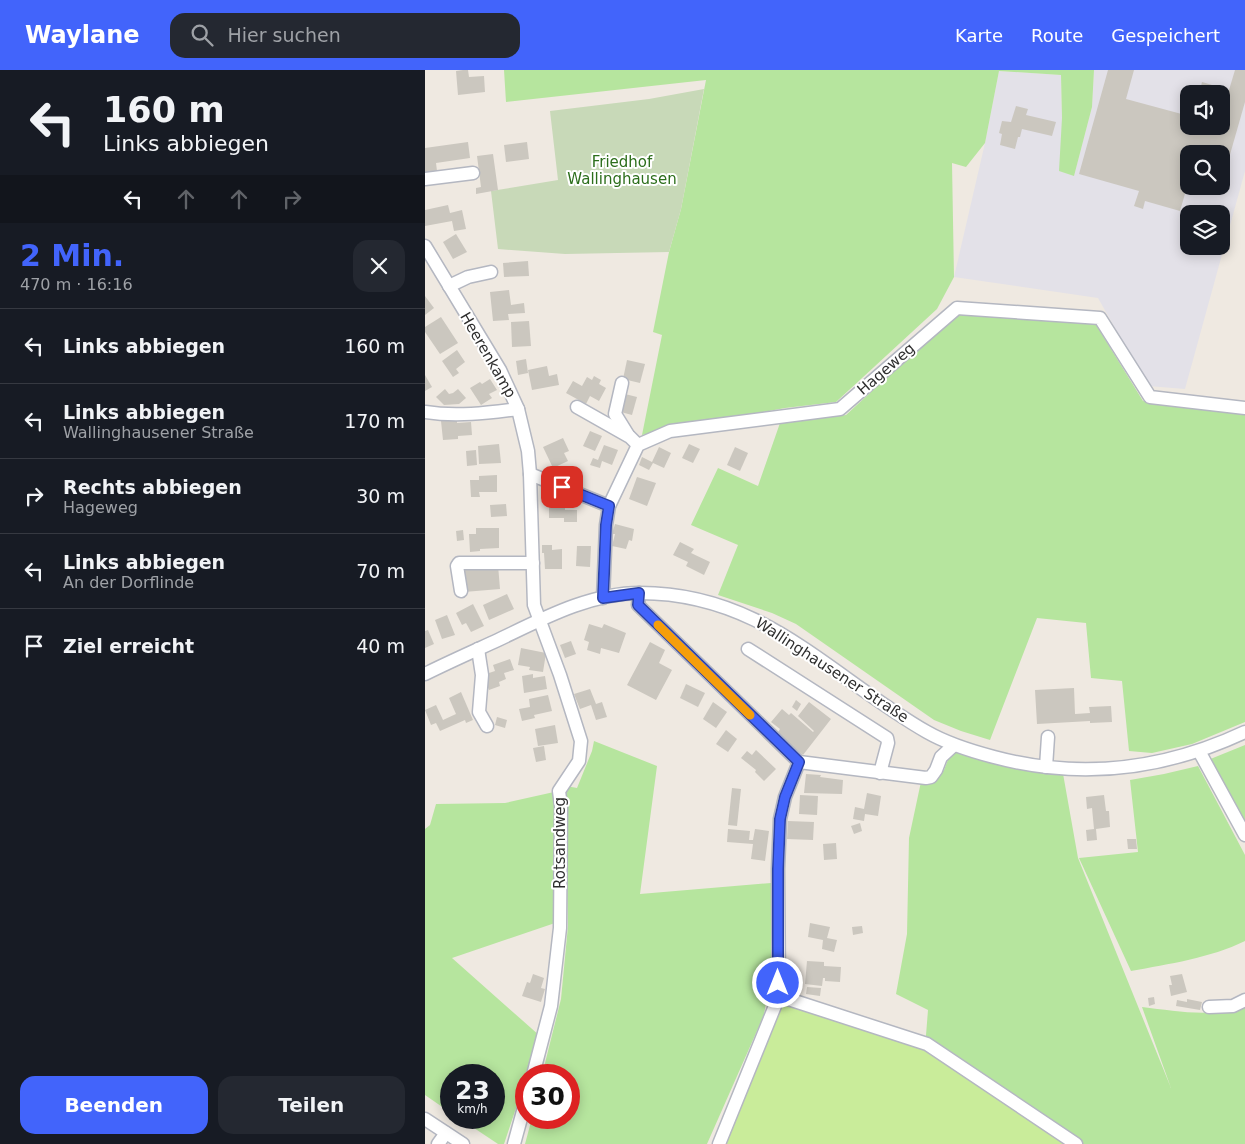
<!DOCTYPE html>
<html lang="de">
<meta charset="utf-8">
<style>
:root{--surface:#171b24;--page:#242831;--text:#f1f3f6;--muted:#9ea1a6;--line:#363941;--accent:#4264fb}
body{margin:0;font-family:"DejaVu Sans",sans-serif;background:var(--page);color:var(--text);height:100vh;display:flex;flex-direction:column;font-size:19px;white-space:nowrap}
*{box-sizing:border-box;margin:0}
p{font-size:16px;color:var(--muted)}
.icon{flex:none;width:28px;height:28px;fill:none;stroke:currentColor;stroke-width:2;stroke-linecap:round;stroke-linejoin:round}
.map{position:relative;flex:1;overflow:hidden}
.panel{display:flex;flex-direction:column;background:var(--surface);width:425px}
.panel>*{flex:none}
.hud{background:#171b24;color:var(--text);overflow:hidden}
.tools{position:absolute;left:755px;top:15px;display:grid;gap:10px}
.tools a{display:grid;place-items:center;width:50px;height:50px;border-radius:10px;background:var(--surface);box-shadow:0 2px 12px #0003;font-size:25px}
.speed{position:absolute;left:15px;top:994px;display:flex;gap:10px;font-size:25px;font-weight:700;text-align:center}
.speed>*{display:grid;place-content:center;width:65px;height:65px;border-radius:50%;background:var(--surface);box-shadow:0 2px 12px #0003;line-height:1}
.speed small{font-size:12px;font-weight:400}
.speed .limit{border:8px solid #d22;background:#fff;color:#111}
.pin{position:absolute;display:grid;place-items:center;width:42px;height:42px;color:#fff;margin:-21px;border-radius:10px;box-shadow:0 2px 8px #0006}
.me{position:absolute;width:55px;margin:-28px;rotate:0deg;stroke-linejoin:round;filter:drop-shadow(0 0 4px #0008)}
.turn{display:flex;align-items:center;gap:18px;height:105px;padding:0 20px;font-size:22px}
.turn .icon{width:65px;height:65px;stroke-width:2.5}
.turn b{display:block;font-size:35px;line-height:42px}
.lanes{display:flex;align-items:center;height:48px;padding:0 20px;background:#0003;justify-content:center;gap:25px;direction:ltr}
.lanes .off{opacity:.35}
.round{display:grid;place-items:center;flex:none;width:52px;height:52px;border-radius:15px;background:var(--page)}
.headline{display:flex;align-items:center;justify-content:space-between;height:85px;padding:0 20px}
h1{font-size:30px;font-weight:800;line-height:38px;color:var(--accent)}
.action{display:flex;gap:10px;margin-top:auto;padding:10px 20px}
.action a{flex:1;height:58px;border-radius:15px;background:var(--accent);color:#fff;font-size:20px;font-weight:800;line-height:58px;text-align:center}
.action a+a{background:var(--page);color:var(--text)}
ul{padding:0;list-style:none}
li{display:flex;align-items:center;gap:15px;height:75px;padding:0 20px;border-top:1px solid var(--line)}
li div{flex:1}
li b{display:block;font-size:19px}
li em{font-style:normal}
header{display:flex;align-items:center;gap:30px;box-sizing:border-box;height:70px;padding:0 25px;background:var(--accent);color:#fff}
header strong{font-size:24px}
nav{display:flex;gap:28px;margin-inline-start:auto;font-size:18px}
.search{width:350px;height:45px;background:var(--page);display:flex;align-items:center;gap:12px;box-sizing:border-box;padding:0 18px;border-radius:15px;color:var(--muted);font-size:19px}
main{display:flex;flex:1;min-height:0}
.map>svg:first-child{display:block}
</style>
<header>
<strong>Waylane</strong>
<div class="search"><svg class="icon" aria-label="search" viewBox="0 0 24 24"><circle cx="10" cy="10" r="6"/><path d="M15 15l6 6"/></svg>Hier suchen</div>
<nav><a>Karte</a><a>Route</a><a>Gespeichert</a></nav>
</header>
<main>
<section class="panel">
<div class="hud">
<div class="turn"><svg class="icon" aria-label="left" viewBox="0 0 24 24"><path d="M17 20v-9H6M10 6l-5 5 5 5"/></svg><div><b>160 m</b>Links abbiegen</div></div>
<div class="lanes"><svg class="icon" aria-label="left" viewBox="0 0 24 24"><path d="M17 20v-9H6M10 6l-5 5 5 5"/></svg><svg class="icon off" aria-label="ahead" viewBox="0 0 24 24"><path d="M12 20V5M6 11l6-6 6 6"/></svg><svg class="icon off" aria-label="ahead" viewBox="0 0 24 24"><path d="M12 20V5M6 11l6-6 6 6"/></svg><svg class="icon off" aria-label="right" viewBox="0 0 24 24"><path d="M7 20v-9h11M14 6l5 5-5 5"/></svg></div>
</div>
<div class="headline"><div><h1>2 Min.</h1><p>470 m · 16:16</p></div><a class="round"><svg class="icon" aria-label="close" viewBox="0 0 24 24"><path d="M6 6l12 12M18 6L6 18"/></svg></a></div>
<ul>
<li><svg class="icon" aria-label="left" viewBox="0 0 24 24"><path d="M17 20v-9H6M10 6l-5 5 5 5"/></svg><div><b>Links abbiegen</b></div><em>160 m</em></li>
<li><svg class="icon" aria-label="left" viewBox="0 0 24 24"><path d="M17 20v-9H6M10 6l-5 5 5 5"/></svg><div><b>Links abbiegen</b><p>Wallinghausener Straße</p></div><em>170 m</em></li>
<li><svg class="icon" aria-label="right" viewBox="0 0 24 24"><path d="M7 20v-9h11M14 6l5 5-5 5"/></svg><div><b>Rechts abbiegen</b><p>Hageweg</p></div><em>30 m</em></li>
<li><svg class="icon" aria-label="left" viewBox="0 0 24 24"><path d="M17 20v-9H6M10 6l-5 5 5 5"/></svg><div><b>Links abbiegen</b><p>An der Dorflinde</p></div><em>70 m</em></li>
<li><svg class="icon" aria-label="arrive" viewBox="0 0 24 24"><path d="M6 21V4h12l-3 4 3 4H6"/></svg><div><b>Ziel erreicht</b></div><em>40 m</em></li>
</ul>
<div class="action"><a>Beenden</a><a>Teilen</a></div>
</section>
<div class="map">
<svg width="820" height="1074" viewBox="0 0 820 1074">
<rect width="100%" height="100%" fill="#efe9e1"/>
<!-- industrial -->
<path fill="#e3e1e8" fill-rule="evenodd" d="M669,0H820V101L760,319L723,316L673,228L529,207L560,73L574,1L636,5L637,48L649,106L667,37ZM764,24H796V56H764ZM764,84H796V116H764ZM764,144H796V176H764Z"/>
<!-- green -->
<g fill="#b6e59e">
<path d="M79,0H669L667,37L649,106L634,101L637,48L636,5L574,1L560,73L541,97L527,93L529,207L512,239L411,332L360,338L217,365L237,265L228,262L244,182L256,139L281,10L81,32Z"/>
<path d="M531,244L670,253L718,331L820,343V652L767,674L727,683L704,681L697,611L666,608L661,553L612,548L565,670L536,661L509,650L371,554L347,543L293,525L313,475L266,455L293,398L333,416L355,353L421,345Z"/>
<path d="M169,671L232,696L215,824L346,813V900L339,945L282,1074H100L107,1048H144V1005H117L136,929L143,856L140,722L141,716L152,718L167,681Z"/>
<path d="M536,675L637,698L653,788L746,1018L717,937C752,941 786,948 820,936V1074H641L500,978L503,940L471,924L482,864L484,768L497,707H513L519,700L524,687Z"/>
<path d="M820,675V759L783,690Z"/>
<path d="M773,696L820,785V871C785,888 744,894 706,901L654,788L713,782L705,710L739,704Z"/>
<path d="M129,722L130,853L27,888L115,966L79,1074H73L34,1048H69V1005H26V1043L0,1025V759L5,755L11,734L80,733Z"/>
</g>
<!-- cemetery -->
<path fill="#c8d9b8" d="M279,19L256,139L244,182L140,184L73,179L66,121L133,110L125,41L224,29Z"/>
<!-- pitch -->
<path fill="#c9ec9a" d="M357,930L500,978L641,1074H300Z"/>
<!-- building -->
<g fill="#cbc7bf">
<path d="M38,0H43L44,7L59,6L60,22L33,25L31,1Z"/>
<path d="M683,0H709L701,29L764,46V56H796V24H774L777,12L804,20L810,0H820V32L798,109L796,108V84H764V110L755,141L720,131L718,139L709,136L714,121L654,104Z"/>
<path d="M591,36L603,39L601,45L631,52L627,66L597,59L595,67H593L590,79L575,75L577,64L574,63L577,51L586,52Z"/>
<path d="M43,72L45,88L11,93L12,101L0,102V78Z"/>
<path d="M102,72L104,89L81,92L79,75Z"/>
<path d="M68,84L73,120L51,124V118L56,117L52,86Z"/>
<path d="M23,135L25,143L37,140L41,159L29,161L27,151L0,156V140Z"/>
<path d="M31,164L42,182L28,189L18,172Z"/>
<path d="M103,191L104,206L79,207L78,193Z"/>
<path d="M84,220L86,235L99,233L100,243L83,244L84,250L68,251L65,222Z"/>
<path d="M0,226L9,238L0,245Z"/>
<path d="M16,247L33,273L15,284L0,262V257Z"/>
<path d="M104,251L106,276L87,277L86,252Z"/>
<path d="M32,280L40,292L31,299L34,303L28,307L17,291Z"/>
<path d="M101,289L103,303L93,305L91,291Z"/>
<path d="M202,290L220,294L215,313L198,309Z"/>
<path d="M122,296L124,306L132,304L134,315L107,320L103,300Z"/>
<path d="M0,305L7,317L0,321Z"/>
<path d="M169,306L176,310L174,314L181,318L174,331L165,326L161,334L141,323L148,311L157,316L162,307L167,310Z"/>
<path d="M65,309L72,320L64,324L67,328L56,335L45,318L55,312L57,314Z"/>
<path d="M20,319L24,324L28,323L33,319L41,328L34,334L19,335L11,327Z"/>
<path d="M196,323L212,327L207,345L192,341Z"/>
<path d="M32,350V353L46,352L47,365L33,366V369L18,370L16,351Z"/>
<path d="M165,361L177,366L170,381L158,376Z"/>
<path d="M138,368L144,381L139,383L143,391L128,398L118,377Z"/>
<path d="M74,374L76,393L54,394L53,376Z"/>
<path d="M264,374L275,379L268,393L257,388Z"/>
<path d="M179,375L193,380L187,395L177,391L175,398L165,395L168,388L173,390Z"/>
<path d="M234,377L246,383L239,398L228,393L224,400L214,395L217,387L227,392Z"/>
<path d="M310,377L323,383L315,401L302,395Z"/>
<path d="M51,380L52,395L42,396L41,381Z"/>
<path d="M72,405V422H54L55,427H46L45,410H54V406Z"/>
<path d="M212,407L231,413L222,436L204,429Z"/>
<path d="M124,433H140V440H152V452H139V448H124Z"/>
<path d="M81,434L82,446L66,447L65,435Z"/>
<path d="M190,454L209,459L207,471L204,470L201,479L187,476L190,464H187Z"/>
<path d="M51,458H74V478L55,479V481L45,482L44,464H51Z"/>
<path d="M38,460L39,470L32,471L31,461Z"/>
<path d="M255,472L269,479L266,483L285,492L279,505L261,496L263,492L248,485Z"/>
<path d="M117,475H127V480L137,479V499H120L119,483H117Z"/>
<path d="M152,476H166L165,497L151,496Z"/>
<path d="M73,495L75,519L39,522L37,498Z"/>
<path d="M82,524L89,539L64,550L58,535Z"/>
<path d="M48,534L59,556L46,562L41,553L37,555L31,543Z"/>
<path d="M22,545L30,565L17,569L10,550Z"/>
<path d="M164,554L177,558L179,554L201,563L194,583L176,578L175,584L162,580L164,572L159,570Z"/>
<path d="M3,560L9,574L0,578V561Z"/>
<path d="M146,571L151,584L140,588L135,575Z"/>
<path d="M225,572L240,580L234,593L247,600L231,630L202,615Z"/>
<path d="M96,578L121,583L118,602L104,600L105,597L93,595Z"/>
<path d="M85,589L89,600L79,603L81,609L74,612L75,616L64,620L58,605L70,601L68,595Z"/>
<path d="M108,604V608L120,606L122,619L99,623L97,606Z"/>
<path d="M261,614L280,623L273,637L255,628Z"/>
<path d="M649,618L650,644L665,643L664,637L686,636L687,652L665,653V651L612,654L610,620Z"/>
<path d="M165,619L171,634L177,632L182,647L171,650L166,635L155,639L149,624Z"/>
<path d="M36,622L48,650L41,653L40,650L15,661L11,653L6,655L0,640L11,635L18,650L31,644L24,628Z"/>
<path d="M123,625L127,641L109,645L110,648L97,651L94,639L105,637L104,629Z"/>
<path d="M371,630L376,634L372,641L367,637Z"/>
<path d="M288,632L302,642L291,658L278,649Z"/>
<path d="M384,632L406,649L378,685L352,664L355,659L346,652L357,639L364,645L366,643L388,662L389,661L373,646Z"/>
<path d="M72,647L82,650L80,658L70,655Z"/>
<path d="M130,655L133,673L113,676L110,659Z"/>
<path d="M301,660L312,669L303,682L291,674Z"/>
<path d="M119,676L121,690L111,692L108,678Z"/>
<path d="M331,680L351,699L339,711L330,702L331,700L316,688L322,681L327,685Z"/>
<path d="M381,704L396,705L395,707L418,710L417,724L379,723Z"/>
<path d="M307,718L316,719L312,756L303,755Z"/>
<path d="M442,723L456,726L453,746L440,744L439,751L428,749L430,737L439,739Z"/>
<path d="M375,725L393,726L392,745L374,744Z"/>
<path d="M679,725L681,741H684L685,757L671,759L672,770L662,771L661,760L669,759L667,738L662,739L661,727Z"/>
<path d="M363,751L389,752L388,770L362,769Z"/>
<path d="M435,753L437,761L429,764L426,756Z"/>
<path d="M303,759L325,761L324,770H328L330,759L344,761L340,791L326,789L328,774L302,772Z"/>
<path d="M702,769H711L712,779H703Z"/>
<path d="M411,773L412,789L399,790L398,774Z"/>
<path d="M385,853L405,857L402,868L412,870L409,882L397,879L398,870L383,867Z"/>
<path d="M437,856L438,863L428,865L427,857Z"/>
<path d="M382,891L399,892V896L416,897L415,912L400,911V908H398L397,916L380,914Z"/>
<path d="M108,904L119,908L116,918L120,919L116,932L97,926L102,912L105,913Z"/>
<path d="M757,904L762,922L746,926L744,915H747L745,906Z"/>
<path d="M382,917L396,918L395,926L381,924Z"/>
<path d="M729,927L730,934L724,936L723,928Z"/>
<path d="M762,929L777,932L775,940L751,936L752,930L762,932Z"/>
</g>
<g fill="none" stroke-linecap="round" stroke-linejoin="round">
<defs>
<g id="minor">
<path d="M0,109L48,103"/>
<path d="M0,176L75,300L93,339L103,381L105,404L109,535L135,605L156,671L154,691L134,721L136,736L135,858L126,936L108,1005"/>
<path d="M24,216L43,207L66,202"/>
<path d="M197,313L190,344L203,365"/>
<path d="M152,337L205,367L213,375"/>
<path d="M0,342C31,347 62,343 93,339"/>
<path d="M105,404L184,436"/>
<path d="M36,521L32,496L34,493H108"/>
<path d="M214,523L213,535L374,692L501,708L506,707L511,700L516,687L529,675"/>
<path d="M178,528L181,455L184,436L213,375L245,361L415,339L532,238L675,248L725,327L820,338"/>
<path d="M53,579L57,605L54,642L62,656"/>
<path d="M323,579L462,668L463,673L455,703"/>
<path d="M0,604C24,592 49,581 73,570C117,549 165,523 215,523C339,523 404,606 502,662C523,674 546,681 569,687C655,710 739,700 820,662"/>
<path d="M774,681L820,765"/>
<path d="M621,697L623,667"/>
<path d="M354,926L502,974L651,1074"/>
<path d="M784,937L808,936L820,930"/>
<path d="M0,1049L38,1074"/>
<path d="M13,1074L21,1063"/>
<path d="M89,1074L101,1030"/>
<path d="M294,1074L354,926L353,799L355,749L360,727L374,692"/>
</g>
</defs>
<!-- minor casing -->
<use href="#minor" stroke="#b4b7c1" stroke-width="15"/>
<!-- minor -->
<use href="#minor" stroke="#fff" stroke-width="12"/>
</g>
<g fill="none" stroke-linecap="round" stroke-linejoin="round">
<defs>
<path id="route" d="M137,417L184,436L181,455L178,528L214,523L213,535L374,692L360,727L355,749L353,799V913"/>
</defs>
<!-- route casing -->
<use href="#route" stroke="#2b41a3" stroke-width="12"/>
<!-- route -->
<use href="#route" stroke="#4264fb" stroke-width="9"/>
<!-- slow -->
<path stroke="#f59e0b" stroke-width="9" d="M233,555L325,645"/>
</g>
<g text-anchor="middle" dominant-baseline="central" stroke-width="4" stroke-linejoin="round" paint-order="stroke">
<!-- park labels -->
<g font-size="15" fill="#2c6e1b" stroke="#fff">
<text x="197" y="92">Friedhof<tspan x="197" dy="17">Wallinghausen</tspan></text>
</g>
<!-- street labels -->
<g font-size="15" fill="#2e2e2e" stroke="#fff">
<text transform="translate(63 285) rotate(60)">Heerenkamp</text>
<text transform="translate(461 299) rotate(-41)">Hageweg</text>
<text transform="translate(407 600) rotate(33)">Wallinghausener Straße</text>
<text transform="translate(135 773) rotate(-90)">Rotsandweg</text>
</g>
</g>
</svg>
<div class="tools">
<a><svg class="icon" aria-label="sound" viewBox="0 0 24 24"><path d="M4 9h4l5-4v14l-5-4H4zM17 9q2 3 0 6"/></svg></a>
<a><svg class="icon" aria-label="search" viewBox="0 0 24 24"><circle cx="10" cy="10" r="6"/><path d="M15 15l6 6"/></svg></a>
<a><svg class="icon" aria-label="layers" viewBox="0 0 24 24"><path d="M12 4l9 5-9 5-9-5zM3 14l9 5 9-5"/></svg></a>
</div>
<div class="speed"><div>23<small>km/h</small></div><div class="limit">30</div></div>
<div class="pin" style="left:137px;top:417px;background:#d93025"><svg class="icon" aria-label="arrive" viewBox="0 0 24 24"><path d="M6 21V4h12l-3 4 3 4H6"/></svg></div>
<svg class="me" style="left:353px;top:913px" viewBox="-20 -20 40 40"><circle r="17" fill="#4264fb" stroke="#fff" stroke-width="3"/><path d="M0-11L8 9 0 5-8 9z" fill="#fff"/></svg>
</div>
</main>
